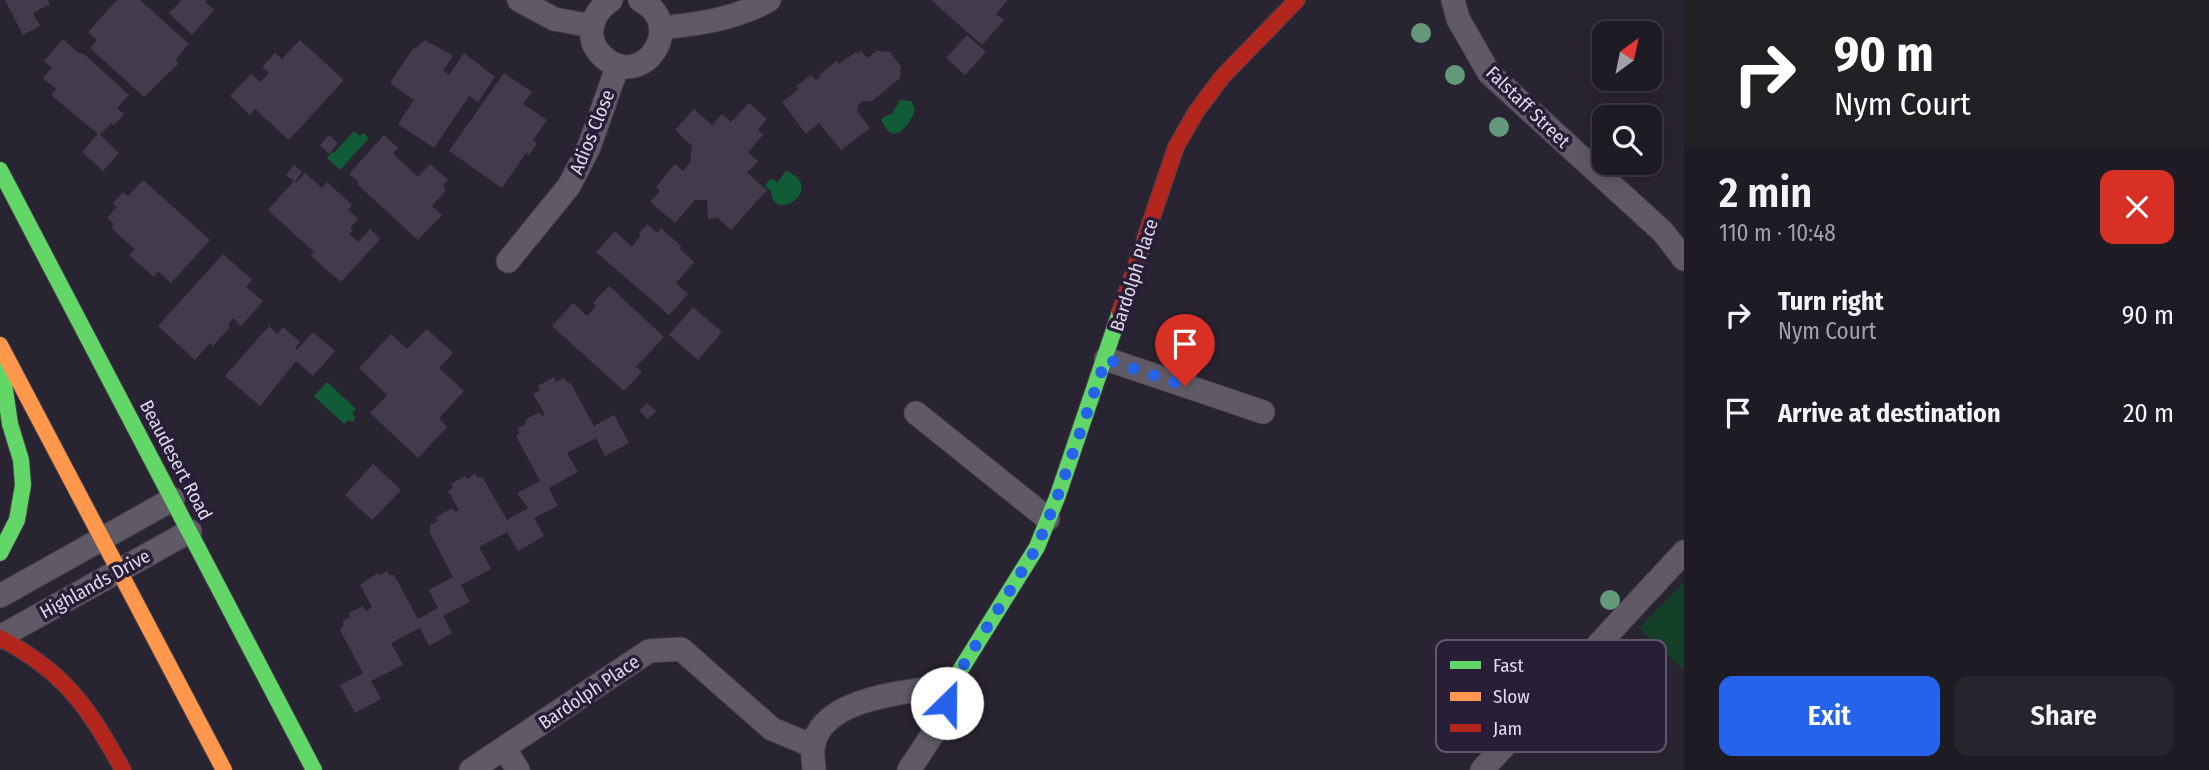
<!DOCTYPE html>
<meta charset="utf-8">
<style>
:root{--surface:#1f1b25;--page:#27242d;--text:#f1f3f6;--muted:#a1a1a7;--line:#3c3942;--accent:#2563eb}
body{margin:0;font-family:"Fira Sans Condensed",sans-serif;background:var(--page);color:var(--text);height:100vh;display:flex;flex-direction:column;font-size:26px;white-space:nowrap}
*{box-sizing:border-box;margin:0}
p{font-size:23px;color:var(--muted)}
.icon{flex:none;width:38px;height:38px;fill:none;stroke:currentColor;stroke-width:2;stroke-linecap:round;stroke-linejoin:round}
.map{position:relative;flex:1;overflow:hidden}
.sheet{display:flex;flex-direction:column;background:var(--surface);width:525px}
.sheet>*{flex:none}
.hud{background:#202124;color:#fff;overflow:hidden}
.needle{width:46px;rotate:33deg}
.buttons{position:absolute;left:1592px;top:21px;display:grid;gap:14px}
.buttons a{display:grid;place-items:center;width:70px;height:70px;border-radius:14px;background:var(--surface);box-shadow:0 4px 18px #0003,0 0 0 2px var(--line);font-size:35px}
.pin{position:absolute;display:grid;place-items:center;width:60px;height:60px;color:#fff;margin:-72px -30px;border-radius:50% 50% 50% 0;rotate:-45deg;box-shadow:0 0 7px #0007}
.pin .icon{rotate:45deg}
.me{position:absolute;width:77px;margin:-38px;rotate:23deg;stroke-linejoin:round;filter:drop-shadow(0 0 5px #0008)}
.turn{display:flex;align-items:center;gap:24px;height:147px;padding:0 35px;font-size:32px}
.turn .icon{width:91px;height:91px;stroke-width:2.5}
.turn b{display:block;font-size:49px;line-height:60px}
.round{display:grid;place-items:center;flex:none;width:74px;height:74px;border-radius:14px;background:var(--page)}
.summary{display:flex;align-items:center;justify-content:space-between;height:119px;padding:0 35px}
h1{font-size:42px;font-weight:600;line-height:52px}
.cta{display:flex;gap:14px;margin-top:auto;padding:14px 35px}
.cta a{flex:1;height:80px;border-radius:14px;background:var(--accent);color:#fff;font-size:28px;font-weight:600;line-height:80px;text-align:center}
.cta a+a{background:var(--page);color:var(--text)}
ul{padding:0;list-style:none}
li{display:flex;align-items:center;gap:21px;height:98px;padding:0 35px}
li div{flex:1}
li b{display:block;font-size:26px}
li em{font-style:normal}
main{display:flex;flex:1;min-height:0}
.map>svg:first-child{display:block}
</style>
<main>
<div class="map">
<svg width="1684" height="770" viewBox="0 0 1684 770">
<rect width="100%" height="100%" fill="#292431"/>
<!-- green -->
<path fill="#143f28" d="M1684,582V670L1639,628Z"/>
<!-- water -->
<g fill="#115b36">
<path d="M900,100L911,101L915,108C914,117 900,141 888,131C885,128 884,124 881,120L883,117L892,114Z"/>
<path d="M354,131L360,136L363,133L369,138L340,170L327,158L332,152L334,153Z"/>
<path d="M786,171C828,187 773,226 771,191L765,186L769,180L774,179L777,183Z"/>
<path d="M327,382L356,409L352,413L355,417L353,422L348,420L344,424L314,396Z"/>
</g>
<!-- building -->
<g fill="#423b4c">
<path d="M5,0H48L50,4L33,13L40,26L23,35Z"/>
<path d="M117,0H140L189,44L175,60L179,63L144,97L90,48L97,40L88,32Z"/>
<path d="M182,0H207L205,2L214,10L192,35L169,13Z"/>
<path d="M931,0H1008L996,14L1004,20L982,45Z"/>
<path d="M967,35L986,52L965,75L946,58Z"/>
<path d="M63,39L79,53L84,54L129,95L117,108L124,114L114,125L111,123L100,135L119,153L103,171L82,152L98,134L51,95L56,89L43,78L52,68L44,61Z"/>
<path d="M300,40L344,80L289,140L255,109L250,115L230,96L251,74L261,82L269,73L262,67L275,53L282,59Z"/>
<path d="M425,40L453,56L443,70L449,75L464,53L495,77L478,102L469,96L434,148L398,124L414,100L390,83L414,47L415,49Z"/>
<path d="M861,51L867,58L877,51L890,52L901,67L900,78L872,101H864L858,105L857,111L870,128L841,150L819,123L806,134L782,102L799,89L796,86L811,75L816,80L821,77L819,75L837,61L839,64L856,52L857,54Z"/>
<path d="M504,73L532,92L523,104L547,120L533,140L537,143L529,155L526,153L502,188L449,151Z"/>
<path d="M749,103L767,119L758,130L763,135L748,152L758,161L747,173L767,190L731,230L718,218L708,219L707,200H695L675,223L650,202L660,191L656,187L675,164L683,171L691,161V149L693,147L675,130L694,109L712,125L722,114L731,122Z"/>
<path d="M329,135L338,143L329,154L320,145Z"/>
<path d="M384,135L398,148L393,154L418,177L430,164L448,180L443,186L446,190L432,206L442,215L418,240L357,184L359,182L349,174Z"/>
<path d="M294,165L302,172L295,182L286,175Z"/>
<path d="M305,173L322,188L327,182L352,205L348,209L358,219L350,228L353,230L349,234L358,242L370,229L380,239L341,282L311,256L314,252L268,210L294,181L296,183Z"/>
<path d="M143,180L210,240L171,283L158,271L154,277L129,255L135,250L111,227L114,224L107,218L117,207L113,203L123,192L128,196Z"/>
<path d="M647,224L657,233L661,228L682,247L679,248L694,262L676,283L688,294L669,315L596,252L615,231L632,247L641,235L639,233Z"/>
<path d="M223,254L252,280L246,287L263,301L241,326L233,318L228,325L230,327L213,346L210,343L195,360L158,326Z"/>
<path d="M609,286L664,337L636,367L642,372L624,391L552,326L573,303L587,316L596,306L593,303Z"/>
<path d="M693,307L722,332L698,360L669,335Z"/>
<path d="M269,326L277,334L283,327L300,342L295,348L297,350L313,332L335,351L313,376L296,361L260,406L225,376Z"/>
<path d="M427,329L453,353L439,368L464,391L439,418L447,427L418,458L370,413L387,395L359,368L391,334L407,349Z"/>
<path d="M554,377L556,382L564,378L569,384L570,382L594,426L614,415L629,443L605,456L596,438L567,453L578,472L549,488L558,506L534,518L544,536L518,551L507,532L479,547L491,569L461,585L470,602L443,616L452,633L429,646L420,628L391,643L403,665L371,681L381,699L355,713L340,685L363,673L340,630L344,624L342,621L350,617L349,613L363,606L366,611L372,607L360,585L378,573L379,576L387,571L389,575H394L418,619L438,608L429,590L453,577L430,533V525L438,521L436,517L452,508L455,512L459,510L448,491L453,488L451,484L465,476L467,479L475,474L477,477L483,478L507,520L528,508L517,493L540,481L516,436L519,434L518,428L526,424L525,420L539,412L542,416L545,414L533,394L540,390L538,386Z"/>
<path d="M647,403L656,411L648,419L639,411Z"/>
<path d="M373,464L401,490L372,520L345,495Z"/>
</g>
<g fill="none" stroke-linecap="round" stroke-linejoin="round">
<defs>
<g id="street">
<path d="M519,0L554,19L592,26"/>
<path d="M611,0C598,9 590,21 592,37C593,46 599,54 607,60C645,88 687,24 640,0"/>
<path d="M1453,0L1458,19L1489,73L1663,232L1684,259"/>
<path d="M661,28C698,24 737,19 769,0"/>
<path d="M508,261L569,186L589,147L618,65"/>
<path d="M1106,359L1263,412"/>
<path d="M916,413L1048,519"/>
<path d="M0,596L173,499"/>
<path d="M0,637L190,531"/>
<path d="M505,749L518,770"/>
<path d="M471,770L649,651L681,649L772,729L813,746"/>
<path d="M814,770C814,763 812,755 813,748C819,696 912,692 951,685L942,720L909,770"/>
<path d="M1482,770L1684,552"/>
</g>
<g id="fast">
<path d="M0,170L314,770"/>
<path d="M0,553L17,520L23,485L21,460L10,424L2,370"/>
<path d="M951,685L1037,547L1058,495L1120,312"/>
</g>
<path id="slow" d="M0,345L224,770"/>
<g id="jam">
<path d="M1120,312L1176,147L1196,112L1223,76L1297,0"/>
<path d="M0,638C65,672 88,707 123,770"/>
</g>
</defs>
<!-- street casing -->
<use href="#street" stroke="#433f4b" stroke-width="25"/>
<!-- fast casing -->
<use href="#fast" stroke="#433f4b" stroke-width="18"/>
<!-- slow casing -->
<use href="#slow" stroke="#433f4b" stroke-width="18"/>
<!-- jam casing -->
<use href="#jam" stroke="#433f4b" stroke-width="18"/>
<!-- street -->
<use href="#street" stroke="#5f5a65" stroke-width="23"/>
<!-- fast -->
<use href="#fast" stroke="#63d668" stroke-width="16"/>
<!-- slow -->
<use href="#slow" stroke="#ff974d" stroke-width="16"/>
<!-- jam -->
<use href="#jam" stroke="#b3261e" stroke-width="16"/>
</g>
<!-- trees -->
<g fill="#63987a">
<circle cx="1421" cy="33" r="10"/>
<circle cx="1455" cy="75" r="10"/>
<circle cx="1499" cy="127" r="10"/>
<circle cx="1610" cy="600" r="10"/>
</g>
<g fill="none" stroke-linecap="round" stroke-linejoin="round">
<!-- route -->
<path stroke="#2563eb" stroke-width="12" stroke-dasharray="0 21.6" d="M947,703L951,685L1037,547L1058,495L1106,359L1185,386"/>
</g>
<g text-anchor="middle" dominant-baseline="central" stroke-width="7" stroke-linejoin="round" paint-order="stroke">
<!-- street labels -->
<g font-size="19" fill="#dfd9eb" stroke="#281e37">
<text transform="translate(1528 107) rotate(44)">Falstaff Street</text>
<text transform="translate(592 132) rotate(-68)">Adios Close</text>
<text transform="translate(1134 275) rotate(-72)">Bardolph Place</text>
<text transform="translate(176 460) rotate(62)">Beaudesert Road</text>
<text transform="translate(95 584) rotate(-29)">Highlands Drive</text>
<text transform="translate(589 692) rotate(-34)">Bardolph Place</text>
</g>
</g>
<!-- legend -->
<rect x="1436" y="640" width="230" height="112" rx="10" fill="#281e37" stroke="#5f566d" stroke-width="2"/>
<rect x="1450" y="661" width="31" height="8" fill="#63d668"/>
<rect x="1450" y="692" width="31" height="9" fill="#ff974d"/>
<rect x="1450" y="724" width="31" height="8" fill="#b3261e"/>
<g font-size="19" fill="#dfd9eb">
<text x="1493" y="672">Fast</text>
<text x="1493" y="703">Slow</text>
<text x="1493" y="735">Jam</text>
</g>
</svg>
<div class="buttons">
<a><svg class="needle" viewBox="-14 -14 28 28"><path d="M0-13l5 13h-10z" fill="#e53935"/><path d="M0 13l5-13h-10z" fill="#a1a1a7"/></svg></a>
<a><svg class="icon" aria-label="search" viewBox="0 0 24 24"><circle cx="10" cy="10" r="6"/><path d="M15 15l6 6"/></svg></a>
</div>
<div class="pin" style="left:1185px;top:386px;background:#d93025"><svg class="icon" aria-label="arrive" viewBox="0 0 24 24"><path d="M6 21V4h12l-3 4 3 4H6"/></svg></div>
<svg class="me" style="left:947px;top:703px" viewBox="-20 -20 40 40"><circle r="19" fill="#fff"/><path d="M0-13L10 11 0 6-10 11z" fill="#2563eb"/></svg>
</div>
<section class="sheet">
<div class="hud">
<div class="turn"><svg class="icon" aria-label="right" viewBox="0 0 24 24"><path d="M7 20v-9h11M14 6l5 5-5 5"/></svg><div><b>90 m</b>Nym Court</div></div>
</div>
<div class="summary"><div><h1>2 min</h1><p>110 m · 10:48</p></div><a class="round" style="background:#d93025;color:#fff"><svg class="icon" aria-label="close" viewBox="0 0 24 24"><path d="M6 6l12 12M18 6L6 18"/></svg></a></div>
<ul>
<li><svg class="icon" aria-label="right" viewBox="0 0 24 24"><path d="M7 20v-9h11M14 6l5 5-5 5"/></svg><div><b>Turn right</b><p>Nym Court</p></div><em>90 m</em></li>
<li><svg class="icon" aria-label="arrive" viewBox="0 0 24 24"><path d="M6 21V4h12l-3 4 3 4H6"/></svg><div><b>Arrive at destination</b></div><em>20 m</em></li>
</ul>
<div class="cta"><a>Exit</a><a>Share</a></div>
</section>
</main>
